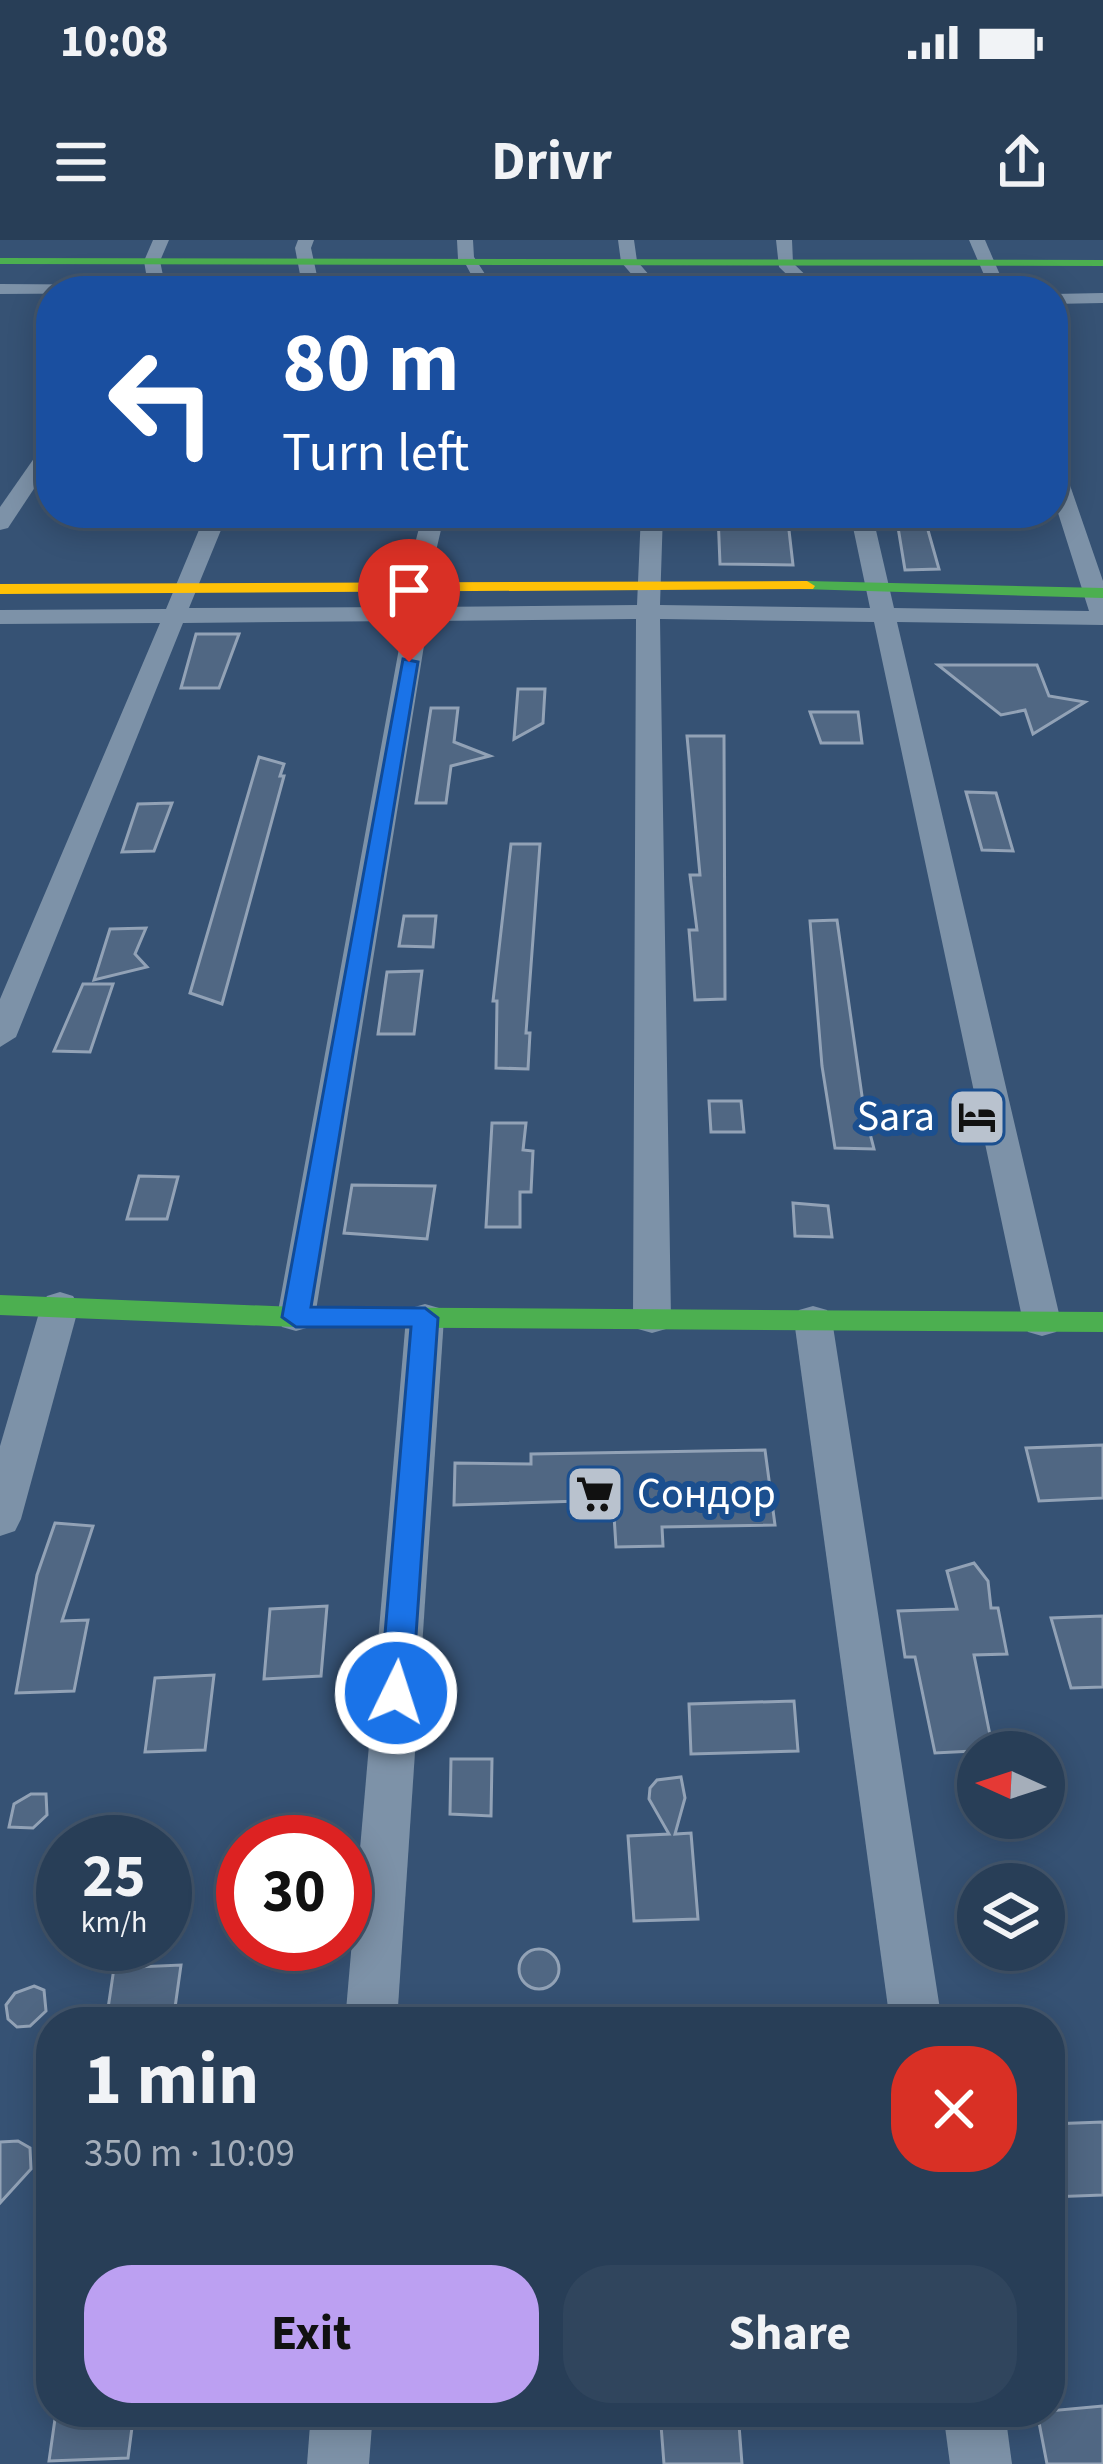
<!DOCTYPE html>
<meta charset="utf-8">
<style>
:root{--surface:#283e57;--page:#30455d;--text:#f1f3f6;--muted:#a5aeba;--line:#44576d;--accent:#bca0f2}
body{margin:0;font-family:"Source Sans 3",sans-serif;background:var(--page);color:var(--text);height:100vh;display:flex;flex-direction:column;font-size:45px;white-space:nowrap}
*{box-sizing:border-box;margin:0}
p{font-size:39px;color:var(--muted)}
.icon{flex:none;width:66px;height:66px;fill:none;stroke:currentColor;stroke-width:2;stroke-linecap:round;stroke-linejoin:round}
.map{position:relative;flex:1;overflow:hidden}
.panel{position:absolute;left:36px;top:1767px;width:1029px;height:420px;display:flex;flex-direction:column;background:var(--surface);border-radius:48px;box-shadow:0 6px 30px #0003,0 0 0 3px var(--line)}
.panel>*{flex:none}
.guide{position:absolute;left:36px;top:36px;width:1032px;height:252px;border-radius:48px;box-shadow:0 6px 30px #0003,0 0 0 3px var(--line);background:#1a4fa0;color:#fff;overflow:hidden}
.needle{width:78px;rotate:273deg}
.controls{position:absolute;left:957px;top:1491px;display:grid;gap:24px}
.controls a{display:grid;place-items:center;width:108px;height:108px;border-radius:50%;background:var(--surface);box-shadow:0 6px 30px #0003,0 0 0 3px var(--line);font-size:60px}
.speed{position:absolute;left:36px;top:1575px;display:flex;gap:24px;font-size:60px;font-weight:700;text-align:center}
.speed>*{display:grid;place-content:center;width:156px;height:156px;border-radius:50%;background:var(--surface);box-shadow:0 6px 30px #0003,0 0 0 3px var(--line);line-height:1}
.speed small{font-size:30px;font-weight:400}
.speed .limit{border:18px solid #d22;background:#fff;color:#111}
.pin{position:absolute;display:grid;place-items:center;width:102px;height:102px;color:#fff;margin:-123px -51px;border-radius:50% 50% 50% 0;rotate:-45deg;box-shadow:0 0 12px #0007}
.pin .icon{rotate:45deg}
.me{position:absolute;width:132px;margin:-66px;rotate:4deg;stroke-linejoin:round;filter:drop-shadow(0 0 9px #0008)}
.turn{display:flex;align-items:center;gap:42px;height:252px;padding:0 48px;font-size:54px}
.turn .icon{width:156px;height:156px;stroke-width:2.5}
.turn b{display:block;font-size:84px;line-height:102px}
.round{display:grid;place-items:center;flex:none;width:126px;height:126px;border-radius:48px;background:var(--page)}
.overview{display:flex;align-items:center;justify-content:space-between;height:204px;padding:0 48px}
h1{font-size:72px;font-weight:700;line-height:90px}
.button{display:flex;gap:24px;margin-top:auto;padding:24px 48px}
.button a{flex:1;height:138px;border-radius:48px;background:var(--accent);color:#111;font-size:48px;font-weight:700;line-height:138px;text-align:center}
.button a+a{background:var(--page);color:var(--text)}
.status{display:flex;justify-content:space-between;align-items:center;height:84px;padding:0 60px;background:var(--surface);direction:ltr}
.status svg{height:33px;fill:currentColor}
header{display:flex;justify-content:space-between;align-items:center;height:156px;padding:0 48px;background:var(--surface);font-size:54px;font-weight:700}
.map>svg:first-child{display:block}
</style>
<div class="status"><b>10:08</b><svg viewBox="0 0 49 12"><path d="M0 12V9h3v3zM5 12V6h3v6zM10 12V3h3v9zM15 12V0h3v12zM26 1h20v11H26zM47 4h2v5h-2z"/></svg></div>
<header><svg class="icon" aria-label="menu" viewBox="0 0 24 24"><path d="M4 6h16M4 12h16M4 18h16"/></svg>Drivr<svg class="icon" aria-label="share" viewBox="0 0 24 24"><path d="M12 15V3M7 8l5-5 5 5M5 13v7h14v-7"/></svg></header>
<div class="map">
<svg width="1103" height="2224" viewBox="0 0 1103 2224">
<rect width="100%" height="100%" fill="#365274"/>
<!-- building -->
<g fill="#506783" stroke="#92a2b6" stroke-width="3">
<path d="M787,273L793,325L720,324L718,274Z"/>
<path d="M896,275L924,276L939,329L905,330Z"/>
<path d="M196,394H239L219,448H181Z"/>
<path d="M938,425H1037L1049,456L1085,462L1033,494L1025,470L1001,475Z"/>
<path d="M518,449H545L543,483L514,499Z"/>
<path d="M431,468H458L454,502L490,516L451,526L446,563H416Z"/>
<path d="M810,472H858L862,503H821Z"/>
<path d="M687,496H724L725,759L695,760L689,690H697L690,635H700Z"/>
<path d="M259,517L284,524L280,536H284L222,764L190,753Z"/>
<path d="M966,552L996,553L1013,611L982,610Z"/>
<path d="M172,563L154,611L122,612L138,564Z"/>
<path d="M511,604H540L526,793H530L528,829L496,828L497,761H493Z"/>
<path d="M404,676H436L433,707L399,706Z"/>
<path d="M837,680L864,870L874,909L835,908L822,826L810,681Z"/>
<path d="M146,688L135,714L147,727L94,740L110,689Z"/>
<path d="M422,731L414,794H378L387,732Z"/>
<path d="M83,744H113L90,812L54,811Z"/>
<path d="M709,861H741L744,892H711Z"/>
<path d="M492,883H526L523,910L533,911L531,952H520V987H486Z"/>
<path d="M139,936L178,937L167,979H127Z"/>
<path d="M352,945L435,946L427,999L344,993Z"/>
<path d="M793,963L828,966L832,997L795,996Z"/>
<path d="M1103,1205V1258L1039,1261L1026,1208Z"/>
<path d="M765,1210L775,1285L662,1287L663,1306L616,1307L613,1260L454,1265L455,1223L531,1224V1214Z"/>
<path d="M55,1283L93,1286L62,1381L88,1380L74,1451L16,1453L37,1335Z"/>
<path d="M974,1323L988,1341L991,1368H998L1007,1414L974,1415L993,1510L935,1513L915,1417H905L898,1371L957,1369L947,1331Z"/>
<path d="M327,1366L321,1436L264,1439L270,1369Z"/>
<path d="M1103,1376V1447L1071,1448L1051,1378Z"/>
<path d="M214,1435L205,1510L145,1512L155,1438Z"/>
<path d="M794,1461L798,1511L691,1514L689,1464Z"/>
<path d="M451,1519H492L491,1576L450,1574Z"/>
<path d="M681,1537L685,1558L675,1594L691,1593L698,1679L634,1681L628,1596L669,1594L649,1559L650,1548L657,1540Z"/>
<path d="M31,1554H46L47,1575L33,1588L9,1587L14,1564Z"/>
<circle cx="539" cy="1729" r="20"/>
<path d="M181,1725L173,1782H106L114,1728Z"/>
<path d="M34,1746L44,1750L46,1771L30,1786L17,1787L8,1779L6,1765L15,1753Z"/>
<path d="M1103,1882V1955L1050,1957V1884Z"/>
<path d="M18,1901L30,1908L31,1929L0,1963V1902Z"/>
<path d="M1103,2166V2224H1047L1037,2172Z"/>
<path d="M56,2172H134L128,2218L49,2221Z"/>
<path d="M660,2172H738L742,2224H664Z"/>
</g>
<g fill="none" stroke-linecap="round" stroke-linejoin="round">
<!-- street -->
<g fill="#7d92a8" fill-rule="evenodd">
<path d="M153,0H169L160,21L165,45H302L295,8L298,0H314L311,8L319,45L410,46L418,51L0,54V44L148,45L144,21Z"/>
<path d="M457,0H473L474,17L496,51H480L466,25L458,19Z"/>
<path d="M618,0H634L637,21L663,51H646L621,22Z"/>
<path d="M776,0H792L793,23L822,51H804L779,27Z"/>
<path d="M969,0H985L1007,51H991Z"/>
<path d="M1103,53V63L1053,64V54Z"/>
<path d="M51,202V223L8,288L0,290V267L44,204Z"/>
<path d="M1053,219L1063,225L1103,341V385L897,382L1061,1082L1056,1092L1042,1096L1028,1092L1023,1082L874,382L660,379L671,1079L666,1089L652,1093L638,1089L633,1079L636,379L428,381L315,1077L310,1087L296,1091L282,1087L277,1077L404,381L183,383L16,797L0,807V759L160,383L0,384V370L166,369L206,273H228L189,368L405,367L403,349L423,273H445L427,349L428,367L637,365L641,273H663L660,365L870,368L850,273H872L894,368L1089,371L1053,257Z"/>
<path d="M60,1052L73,1056L79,1066L21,1279L15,1291L0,1296V1206L41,1066L47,1056Z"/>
<path d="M425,1064L439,1068L444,1078L397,1782H345L406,1078L411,1068Z"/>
<path d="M813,1066L827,1070L832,1080L942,1782H890L794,1080L799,1070Z"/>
<path d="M311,2172H373L369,2224H307Z"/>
<path d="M943,2172H1005L1012,2224H950Z"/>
</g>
<!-- fast -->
<g fill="#4caf50" fill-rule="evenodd">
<path d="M0,18L1103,20V26L0,24Z"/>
<path d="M807,341L1103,348V358L801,349L799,346Z"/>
<path d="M0,1055L296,1067L1103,1072V1092L296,1087L0,1075Z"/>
</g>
<!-- slow -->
<path fill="#ffc107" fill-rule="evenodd" d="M807,341L815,346L813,349L0,354V344Z"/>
</g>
<!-- route -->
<path fill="#1a73e8" stroke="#114b97" stroke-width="3" d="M403,419L418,422L311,1067L425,1068L438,1078L412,1453L408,1463L396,1468L385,1463L380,1453L411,1087H296L282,1077Z"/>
<!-- icons -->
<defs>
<symbol id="hotel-square" viewBox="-11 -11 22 22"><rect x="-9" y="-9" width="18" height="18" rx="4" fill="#b9c2ce" stroke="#1b4f8f"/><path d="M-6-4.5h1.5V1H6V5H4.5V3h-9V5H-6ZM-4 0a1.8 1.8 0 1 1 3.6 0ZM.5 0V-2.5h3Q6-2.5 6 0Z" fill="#111"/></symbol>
<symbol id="supermarket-square" viewBox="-11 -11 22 22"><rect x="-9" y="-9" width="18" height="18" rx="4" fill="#b9c2ce" stroke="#1b4f8f"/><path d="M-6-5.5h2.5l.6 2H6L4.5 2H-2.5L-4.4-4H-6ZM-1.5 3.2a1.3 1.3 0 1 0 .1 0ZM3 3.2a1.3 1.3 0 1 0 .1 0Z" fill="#111"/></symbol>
</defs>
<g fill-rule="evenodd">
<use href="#hotel-square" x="944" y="844" width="66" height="66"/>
<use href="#supermarket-square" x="562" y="1221" width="66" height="66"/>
</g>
<g text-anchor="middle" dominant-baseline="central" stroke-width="12" stroke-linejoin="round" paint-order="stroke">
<!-- poi labels -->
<g font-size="42" fill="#fff" stroke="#1b4f8f" text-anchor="end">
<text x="935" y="877">Sara</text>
<text x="637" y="1254" text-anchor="start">Сондор</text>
</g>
</g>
</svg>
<div class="controls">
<a><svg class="needle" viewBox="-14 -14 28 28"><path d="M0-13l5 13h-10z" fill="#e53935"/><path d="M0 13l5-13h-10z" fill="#a5aeba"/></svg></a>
<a><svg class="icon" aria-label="layers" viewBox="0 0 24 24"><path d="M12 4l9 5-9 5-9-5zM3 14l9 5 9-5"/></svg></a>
</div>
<div class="speed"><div>25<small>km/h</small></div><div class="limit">30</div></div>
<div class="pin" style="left:409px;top:422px;background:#d93025"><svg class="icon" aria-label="arrive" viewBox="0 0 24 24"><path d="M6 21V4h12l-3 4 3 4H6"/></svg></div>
<svg class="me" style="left:396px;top:1453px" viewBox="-20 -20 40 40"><circle r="17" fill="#1a73e8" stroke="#fff" stroke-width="3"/><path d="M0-11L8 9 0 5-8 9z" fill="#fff"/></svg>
<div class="guide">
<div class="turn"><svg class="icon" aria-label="left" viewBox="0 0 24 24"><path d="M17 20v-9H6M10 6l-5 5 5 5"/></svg><div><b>80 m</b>Turn left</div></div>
</div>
<section class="panel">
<div class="overview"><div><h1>1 min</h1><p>350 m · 10:09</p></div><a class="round" style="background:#d93025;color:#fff"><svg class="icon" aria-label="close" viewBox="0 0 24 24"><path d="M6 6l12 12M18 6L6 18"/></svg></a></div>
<div class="button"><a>Exit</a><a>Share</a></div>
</section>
</div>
